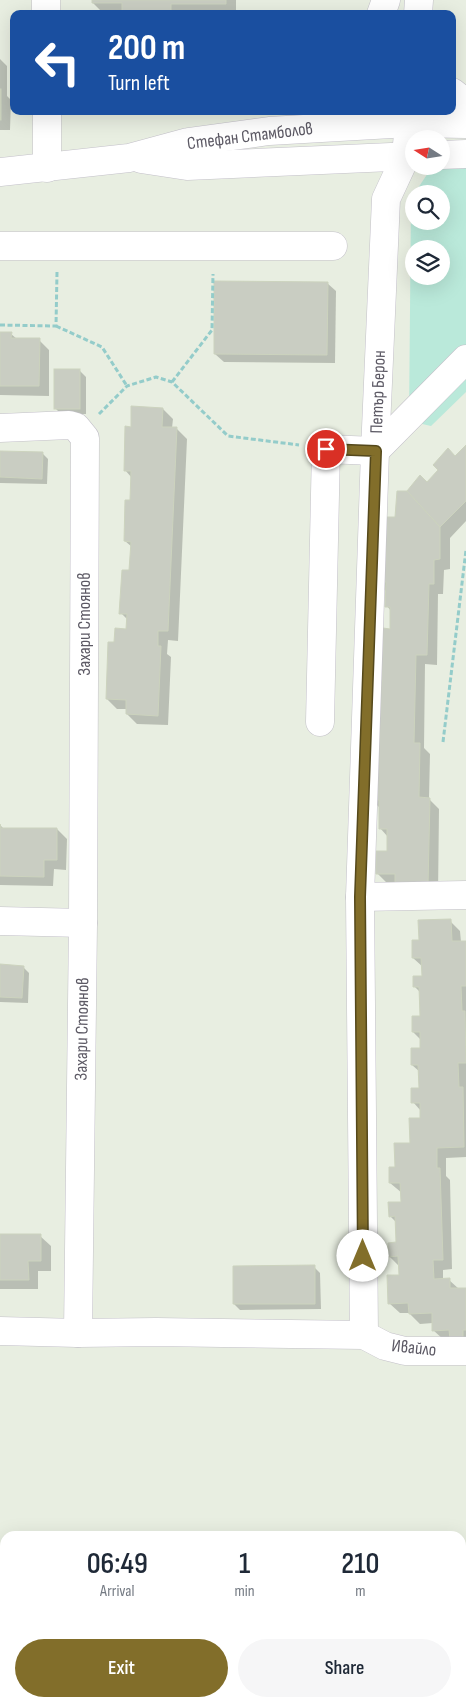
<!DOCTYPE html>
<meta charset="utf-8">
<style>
:root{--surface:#fff;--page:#f6f6f7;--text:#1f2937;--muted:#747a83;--accent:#826e2a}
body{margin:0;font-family:"Sofia Sans Condensed",sans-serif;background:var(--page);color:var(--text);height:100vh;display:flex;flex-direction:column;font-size:19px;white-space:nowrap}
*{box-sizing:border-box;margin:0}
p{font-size:16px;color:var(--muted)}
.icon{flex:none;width:28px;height:28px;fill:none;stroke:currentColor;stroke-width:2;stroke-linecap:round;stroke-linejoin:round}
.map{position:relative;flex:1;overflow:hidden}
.side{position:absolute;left:0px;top:1531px;width:466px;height:176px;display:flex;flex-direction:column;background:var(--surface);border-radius:15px 15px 0 0;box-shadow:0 5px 20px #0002}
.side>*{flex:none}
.hud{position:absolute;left:10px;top:10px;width:446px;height:105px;border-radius:10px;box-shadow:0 5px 20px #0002;background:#1a4fa0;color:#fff;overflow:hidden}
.needle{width:32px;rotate:282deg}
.fabs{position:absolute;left:405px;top:130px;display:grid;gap:10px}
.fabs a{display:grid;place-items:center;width:45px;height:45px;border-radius:50%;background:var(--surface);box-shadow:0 5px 20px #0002;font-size:25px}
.pin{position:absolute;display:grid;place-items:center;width:42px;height:42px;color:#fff;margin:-21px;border:2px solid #fff;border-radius:50%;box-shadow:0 1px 5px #0007}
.me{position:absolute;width:55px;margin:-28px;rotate:0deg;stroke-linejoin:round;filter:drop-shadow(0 0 4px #0008)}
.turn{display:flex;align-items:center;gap:18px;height:105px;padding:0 15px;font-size:22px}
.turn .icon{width:65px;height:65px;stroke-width:2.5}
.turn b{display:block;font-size:35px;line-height:42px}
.eta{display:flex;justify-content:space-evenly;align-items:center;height:85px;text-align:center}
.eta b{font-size:30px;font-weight:600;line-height:35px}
.primary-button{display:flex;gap:10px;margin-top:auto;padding:10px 15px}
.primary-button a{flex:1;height:58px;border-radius:30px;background:var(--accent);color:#fff;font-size:20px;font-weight:600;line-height:58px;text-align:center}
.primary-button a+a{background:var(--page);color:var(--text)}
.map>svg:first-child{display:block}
</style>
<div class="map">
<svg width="466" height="1707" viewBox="0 0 466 1707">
<rect width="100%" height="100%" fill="#e8eee1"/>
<!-- green -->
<path fill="#bae9da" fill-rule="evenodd" d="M432,167H466V392L431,426L409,421L411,199L414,195V221H441V194H414ZM414,249H441V276H414Z"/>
<!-- shadow -->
<g fill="#0003">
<path d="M93,0H236V13H103L93,3Z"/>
<path d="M0,59L7,66V96L11,100L10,130H0Z"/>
<path d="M327,283L336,291L335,363L224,362L215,354Z"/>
<path d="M0,333L11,334L17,339L39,340L49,350V396L0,395Z"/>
<path d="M80,371L86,377V414H61L55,408Z"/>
<path d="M163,409L173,419L172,428L177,429L187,439L178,641L168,640L167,654L171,657L168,725L137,724L127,714V709H117L107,699L116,643L127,630L128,620L121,613L130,571L132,547L125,541L131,502L132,478L125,470L132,428Z"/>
<path d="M466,447V521L450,538V569L444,570L443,594H438L437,665L425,664L424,748L430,754L429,799L439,809L438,895L387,883L377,873L388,852V837L380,828V808L371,799L383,695V686L376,679L391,630V611L387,606V592L376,582L397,518L408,492L427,483Z"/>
<path d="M0,452L42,453L48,459L47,484L0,483Z"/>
<path d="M0,825L4,829H57L67,839L66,870L54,869L53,886L0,885Z"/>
<path d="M450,921L460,931L461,942H466V1157L446,1158V1176L450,1180L452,1269L443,1270V1280H449L459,1289H466V1348L444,1340L433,1330V1323L420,1324L409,1313H400L389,1303L400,1276L399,1266L389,1256L397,1244V1223L390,1216L402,1203V1193L390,1183L396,1168L411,1144L421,1119V1111L413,1102L420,1089V1072L412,1065L422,1049L421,1040L413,1032L421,1017V993L414,986L423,977V967L413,958L420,941Z"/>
<path d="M0,966L23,967L29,973L28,1003L0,1002Z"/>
<path d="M0,1236H40L51,1246V1271H38V1289H0Z"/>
<path d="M314,1267L320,1273L321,1309L240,1310L234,1304Z"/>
</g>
<!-- building -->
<g fill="#c9cdc2" stroke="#ccd3be">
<path d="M92,0H226V4H171V14H122V3H92Z"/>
<rect x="0" y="89" width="1" height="31"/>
<path d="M214,281L328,282L327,355L214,354Z"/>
<path d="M0,332H12L11,338H40L39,386H0Z"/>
<rect x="54" y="369" width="26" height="40"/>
<path d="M131,406L163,408L162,427H177L168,631H158V646H161L158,716L126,714V700L106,699L108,642H114L115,628L126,629L127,614H119L122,570H129L131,542L124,541L125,500H130L131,471H124L125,426L131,427Z"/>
<path d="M466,445V501L440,527L407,491L420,475L427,482L438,470L433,465L448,448L455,456Z"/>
<path d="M0,451L43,452L42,479L0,477Z"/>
<path d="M397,491H407L440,527V559L434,560V584H429L427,655H416L414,743H420L419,797L430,798L428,885H395V874H376V851H387V829H379V800L369,799L371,694H381L382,680H375V651L382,652L383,628L390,629V607H385L386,582H375L384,517H395Z"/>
<path d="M0,824L1,828H57V860H44V877L0,876Z"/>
<path d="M451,919L452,941H466V986H461L462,1011H465L466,1063H458L459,1087H463L464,1147L437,1148V1168H440L443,1260H433L434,1279L450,1278V1288H466V1330H463V1338L450,1339L449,1330L432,1331V1313L409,1314L408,1303L388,1304L387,1275H399L398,1256L388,1257V1243L396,1242L395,1216L389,1217L388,1202H401L400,1183H389V1167H395L394,1143H410L409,1118H420V1103H411V1088H419L418,1065H411V1048H420V1032H412V1016H420L419,987H413V976H422L421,958H412V940H419L418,920Z"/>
<path d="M0,964L24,966L22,998L0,997Z"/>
<path d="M0,1234H41V1261H28L29,1280H0Z"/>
<path d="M315,1265V1304H233V1266Z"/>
</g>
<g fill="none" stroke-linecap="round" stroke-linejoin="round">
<defs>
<g id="minor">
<path d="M46,0V14"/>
<path d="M381,14L386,0"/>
<path d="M418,14L419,0"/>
<path d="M452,92L466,103"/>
<path d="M47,111V168"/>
<path d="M441,155L466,154"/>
<path d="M141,159L187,166L414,156"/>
<path d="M0,172L129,158L188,142L269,131L409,123L466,124"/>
<path d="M0,246H333"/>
<path d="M0,428L69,425L76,427L85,438L83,923L78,1333L156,1332L364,1335L385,1346L405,1351H466"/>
<path d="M320,722L326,449L375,451L466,359"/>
<path d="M360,897L466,895"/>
<path d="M0,921L83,923"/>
<path d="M0,1331L78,1333"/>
<path d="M364,1335L360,897L375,451L386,199L406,156L410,111"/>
</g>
</defs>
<!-- minor casing -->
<use href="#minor" stroke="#c3c0c9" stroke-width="29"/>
<!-- path -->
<g stroke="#94ccca" stroke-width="3" stroke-dasharray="5 2.5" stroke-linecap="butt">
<path d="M0,325L56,326L57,272"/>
<path d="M56,326L102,347L127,386"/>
<path d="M172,382L212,330L213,274"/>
<path d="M99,414L127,386L156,377L172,382L228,436L299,445"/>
<path d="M443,742L466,550"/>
</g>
<!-- minor -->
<use href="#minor" stroke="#fff" stroke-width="28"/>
</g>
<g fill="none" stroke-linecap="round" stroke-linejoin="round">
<defs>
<path id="route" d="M326,449L376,451L360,897L363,1256"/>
</defs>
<!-- route casing -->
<use href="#route" stroke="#54481b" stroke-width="12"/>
<!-- route -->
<use href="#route" stroke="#826e2a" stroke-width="9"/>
</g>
<g text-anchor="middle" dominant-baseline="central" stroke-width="5" stroke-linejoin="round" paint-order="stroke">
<!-- street labels -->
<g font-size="18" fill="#5c5964" stroke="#fff">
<text transform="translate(250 136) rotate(-7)">Стефан Стамболов</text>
<text transform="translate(378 392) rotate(-88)">Петър Берон</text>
<text transform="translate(84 624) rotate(-90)">Захари Стоянов</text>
<text transform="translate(82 1029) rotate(-89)">Захари Стоянов</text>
<text transform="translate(414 1348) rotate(6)">Ивайло</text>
</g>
</g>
</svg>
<div class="fabs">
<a><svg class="needle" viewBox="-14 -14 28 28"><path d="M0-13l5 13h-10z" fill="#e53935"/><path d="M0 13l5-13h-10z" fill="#747a83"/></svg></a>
<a><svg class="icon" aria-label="search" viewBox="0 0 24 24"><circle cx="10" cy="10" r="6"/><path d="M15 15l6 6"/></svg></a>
<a><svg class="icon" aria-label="layers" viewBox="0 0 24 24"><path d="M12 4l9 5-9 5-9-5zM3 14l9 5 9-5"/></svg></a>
</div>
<div class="pin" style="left:326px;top:449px;background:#d93025"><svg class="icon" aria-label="arrive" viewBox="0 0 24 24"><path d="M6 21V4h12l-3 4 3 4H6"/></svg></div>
<svg class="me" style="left:363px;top:1256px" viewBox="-20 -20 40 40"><circle r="19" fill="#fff"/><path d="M0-13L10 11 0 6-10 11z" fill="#826e2a"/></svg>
<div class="hud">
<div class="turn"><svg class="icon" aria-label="left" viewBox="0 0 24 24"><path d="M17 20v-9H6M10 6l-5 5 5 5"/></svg><div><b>200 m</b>Turn left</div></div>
</div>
<section class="side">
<div class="eta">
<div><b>06:49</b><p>Arrival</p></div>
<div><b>1</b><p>min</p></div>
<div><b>210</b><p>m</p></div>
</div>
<div class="primary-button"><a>Exit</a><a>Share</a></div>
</section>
</div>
